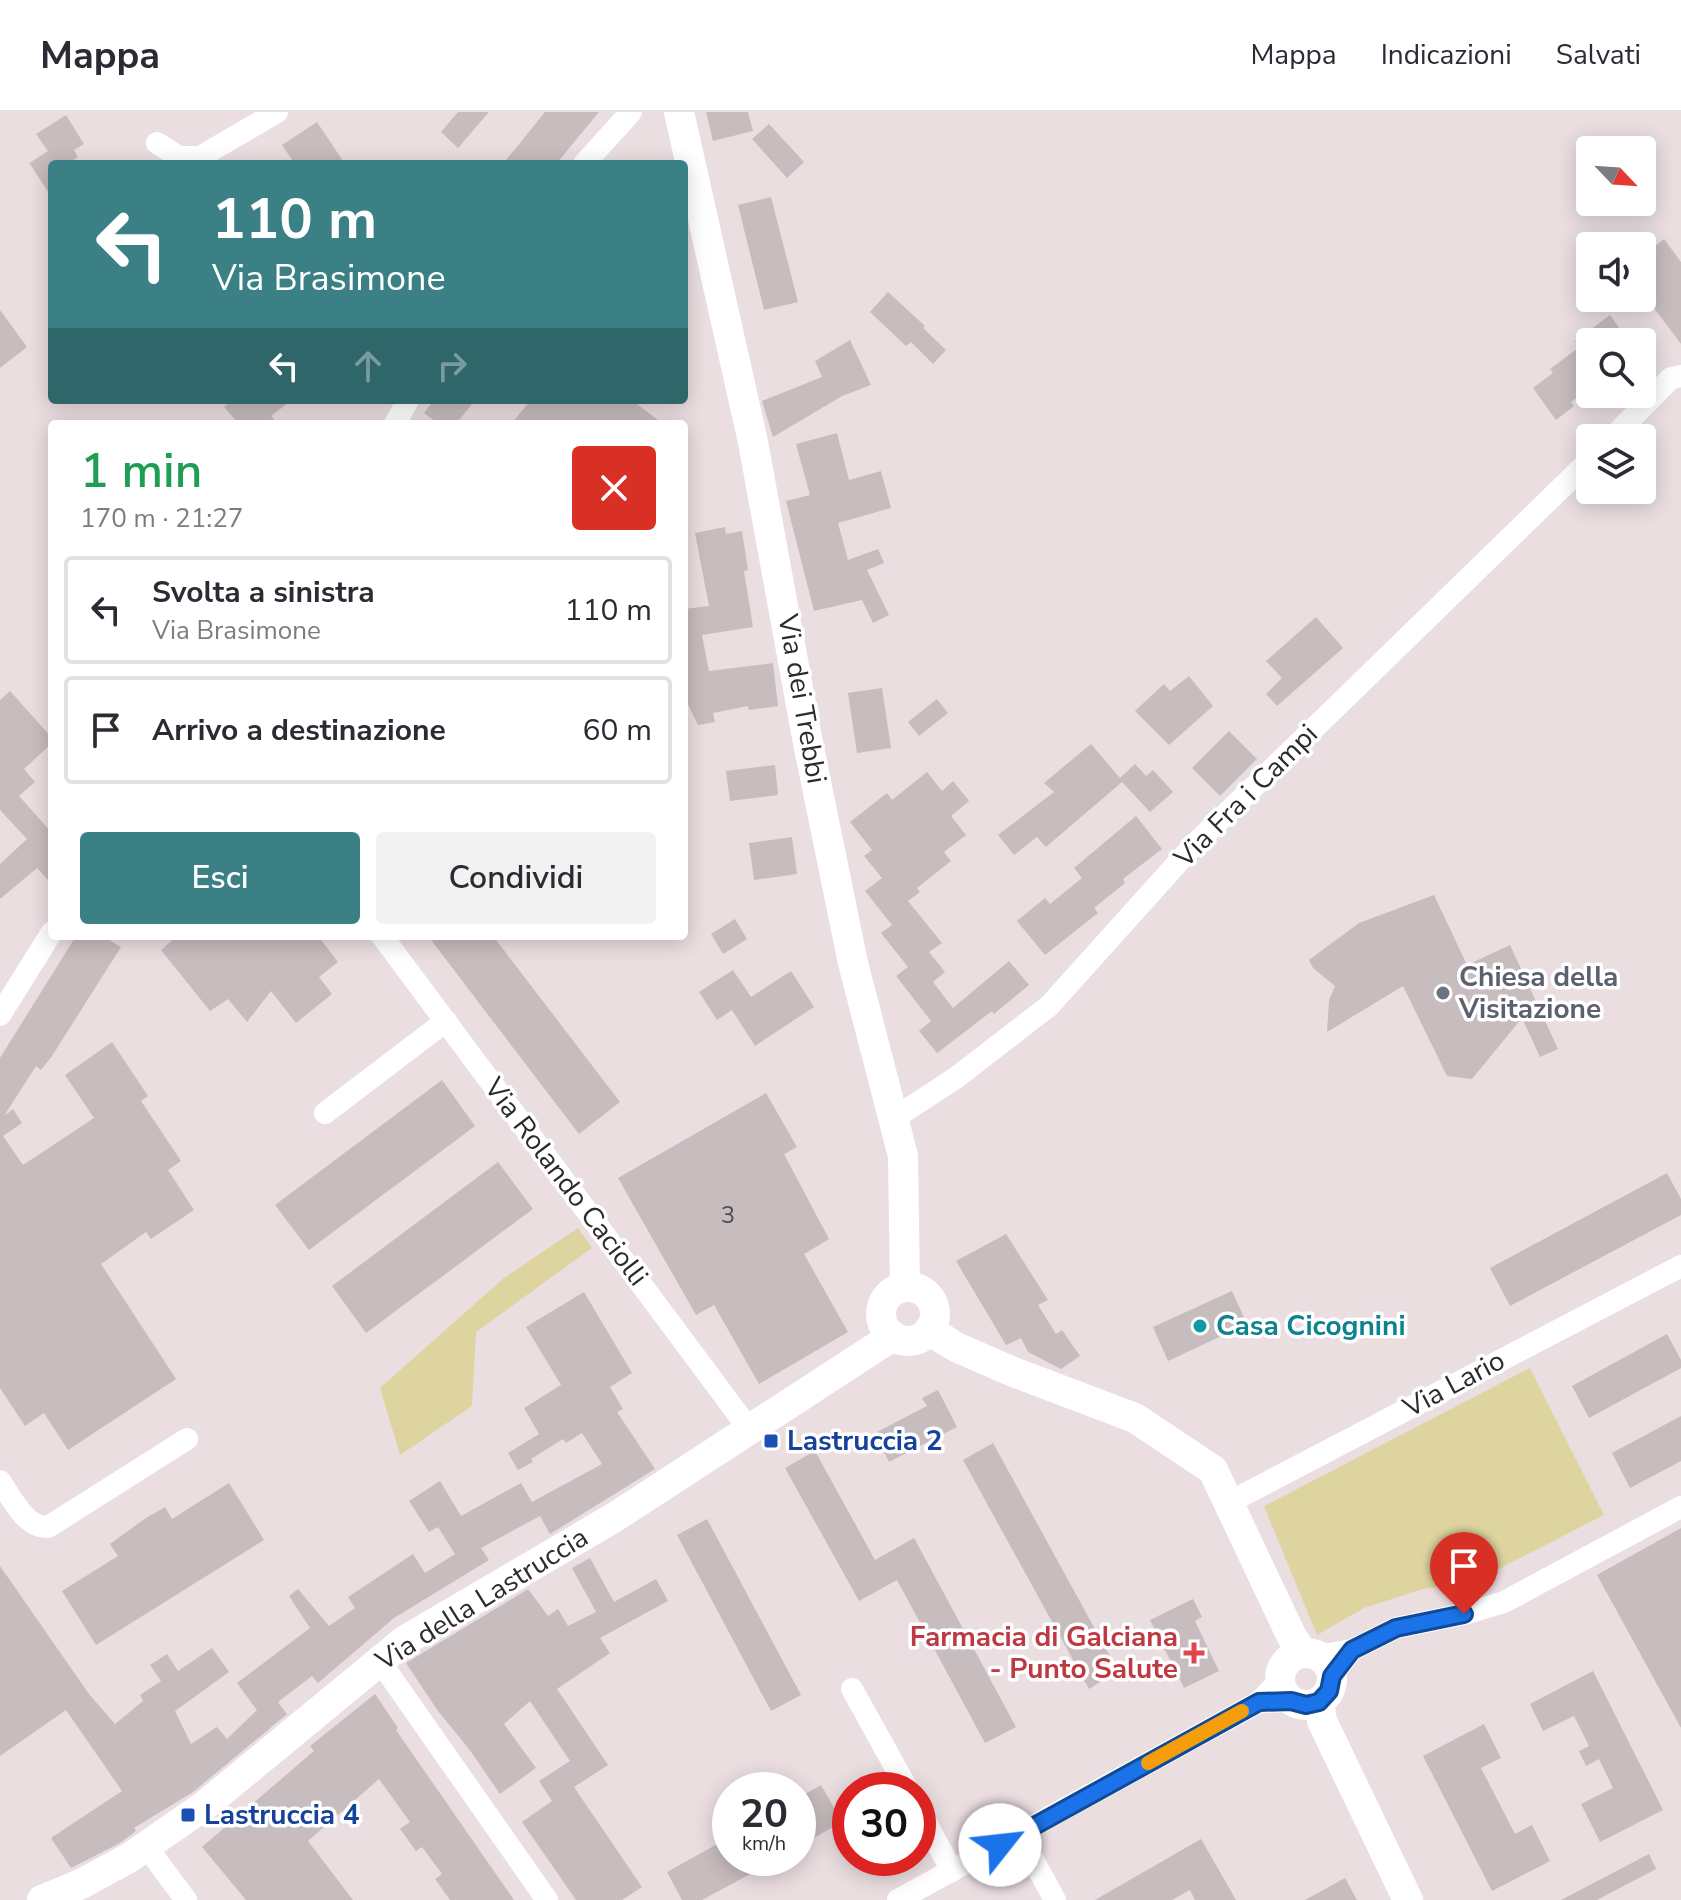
<!DOCTYPE html>
<html lang="it">
<meta charset="utf-8">
<style>
:root{--surface:#fff;--page:#f2f2f3;--text:#2b2b33;--muted:#7c7c81;--line:#e1e1e2;--accent:#3a8085}
body{margin:0;font-family:"Nunito Sans",sans-serif;background:var(--page);color:var(--text);height:100vh;display:flex;flex-direction:column;font-size:30px;white-space:nowrap}
*{box-sizing:border-box;margin:0}
p{font-size:26px;color:var(--muted)}
.icon{flex:none;width:44px;height:44px;fill:none;stroke:currentColor;stroke-width:2;stroke-linecap:round;stroke-linejoin:round}
.map{position:relative;flex:1;overflow:hidden}
.side{position:absolute;left:48px;top:308px;width:640px;height:520px;display:flex;flex-direction:column;background:var(--surface);border-radius:8px;box-shadow:0 4px 20px #0003}
.side>*{flex:none}
.hud{position:absolute;left:48px;top:48px;width:640px;height:244px;border-radius:8px;box-shadow:0 4px 20px #0003;background:#3a8085;color:#fff;overflow:hidden}
.needle{width:52px;rotate:115deg}
.fabs{position:absolute;left:1576px;top:24px;display:grid;gap:16px}
.fabs a{display:grid;place-items:center;width:80px;height:80px;border-radius:8px;background:var(--surface);box-shadow:0 4px 20px #0003;font-size:40px}
.speed{position:absolute;left:712px;top:1660px;display:flex;gap:16px;font-size:40px;font-weight:700;text-align:center}
.speed>*{display:grid;place-content:center;width:104px;height:104px;border-radius:50%;background:var(--surface);box-shadow:0 4px 20px #0003;line-height:1}
.speed small{font-size:20px;font-weight:400}
.speed .limit{border:12px solid #d22;background:#fff;color:#111}
.pin{position:absolute;display:grid;place-items:center;width:68px;height:68px;color:#fff;margin:-82px -34px;border-radius:50% 50% 50% 0;rotate:-45deg;box-shadow:0 0 8px #0007}
.pin .icon{rotate:45deg}
.me{position:absolute;width:88px;margin:-44px;rotate:61deg;stroke-linejoin:round;filter:drop-shadow(0 0 6px #0008)}
.turn{display:flex;align-items:center;gap:28px;height:168px;padding:0 32px;font-size:36px}
.turn .icon{width:104px;height:104px;stroke-width:2.5}
.turn b{display:block;font-size:56px;line-height:68px}
.lanes{display:flex;align-items:center;height:76px;padding:0 32px;background:#0003;justify-content:center;gap:40px;direction:ltr}
.lanes .off{opacity:.35}
.round{display:grid;place-items:center;flex:none;width:84px;height:84px;border-radius:8px;background:var(--page)}
.headline{display:flex;align-items:center;justify-content:space-between;height:136px;padding:0 32px}
h1{font-size:48px;font-weight:600;line-height:60px;color:#1e9e55}
.primary-button{display:flex;gap:16px;margin-top:auto;padding:16px 32px}
.primary-button a{flex:1;height:92px;border-radius:8px;background:var(--accent);color:#fff;font-size:32px;font-weight:600;line-height:92px;text-align:center}
.primary-button a+a{background:var(--page);color:var(--text)}
ul{padding:0;list-style:none}
li{display:flex;align-items:center;gap:24px;height:108px;margin:0 16px 12px;padding:0 16px;border:4px solid var(--line);border-radius:8px}
li div{flex:1}
li b{display:block;font-size:30px}
li em{font-style:normal}
header{display:flex;align-items:center;gap:48px;box-sizing:border-box;height:112px;padding:0 40px;background:var(--surface);border-bottom:2px solid var(--line)}
header strong{font-size:38px}
nav{display:flex;gap:44px;margin-inline-start:auto;font-size:28px}
.map>svg:first-child{display:block}
</style>
<header>
<strong>Mappa</strong>
<nav><a>Mappa</a><a>Indicazioni</a><a>Salvati</a></nav>
</header>
<div class="map">
<svg width="1681" height="1788" viewBox="0 0 1681 1788">
<rect width="100%" height="100%" fill="#ebdee1"/>
<!-- green -->
<g fill="#ddd49f">
<path d="M578,1116L592,1136L476,1220L472,1294L400,1343L380,1276L504,1166Z"/>
<path d="M1530,1256L1604,1403L1471,1471L1423,1477L1364,1496L1317,1523L1264,1394Z"/>
</g>
<!-- building -->
<g fill="#c7bcbe">
<path d="M458,0H489L458,36L441,20Z"/>
<path d="M545,0H599L556,52H503Z"/>
<path d="M706,0H748L753,19L713,29Z"/>
<path d="M66,3L84,32L74,38L78,45L67,52H52V86L30,52H28L48,39L36,22Z"/>
<path d="M317,10L345,52H295L282,33Z"/>
<path d="M769,12L804,50L787,66L752,27Z"/>
<path d="M771,85L798,190L764,198L738,93Z"/>
<path d="M1664,127L1681,150V232L1642,180V162L1652,154L1646,141Z"/>
<path d="M888,180L925,214L923,216L946,238L933,252L911,230L906,234L870,200Z"/>
<path d="M0,198L27,235L0,256Z"/>
<path d="M1610,203L1629,230H1590V276L1571,290L1574,294L1556,308L1533,276L1553,261L1550,257L1586,230H1574Z"/>
<path d="M850,228L871,273L842,284L773,325L762,289L822,265L815,249Z"/>
<path d="M233,288H292L271,304L278,312H239L224,295Z"/>
<path d="M434,288H475L456,312H439L424,301Z"/>
<path d="M531,288H632L663,312H511Z"/>
<path d="M837,321L849,368L881,359L891,396L838,411L848,448L878,437L884,451L867,458L889,503L873,511L862,488L814,499L786,389L810,383L796,332Z"/>
<path d="M725,415L726,422L742,419L748,458L744,459L753,515L702,523L709,559L773,551L778,594L749,598L748,594L713,601L715,610L698,613L684,584V497L709,494L695,421Z"/>
<path d="M1316,505L1343,536L1277,594L1266,582L1282,566L1266,549Z"/>
<path d="M1189,564L1213,594L1169,633L1135,599L1164,572L1170,579Z"/>
<path d="M882,576L891,636L857,641L848,581Z"/>
<path d="M10,579L52,626V631L24,657L35,670L19,684L52,721V772L37,756L0,787V752L27,727L0,698V588Z"/>
<path d="M937,587L948,601L919,624L908,610Z"/>
<path d="M1229,619L1257,647L1220,684L1192,656Z"/>
<path d="M1091,632L1120,666L1135,652L1146,664L1153,658L1173,680L1150,700L1122,670L1046,735L1037,725L1014,743L998,723L1054,680L1044,671Z"/>
<path d="M775,653L778,683L730,689L726,659Z"/>
<path d="M927,660L942,679L953,669L969,689L951,704L966,723L944,740L951,749L917,776L920,780L908,789L942,831L929,840L945,860L933,870L953,896L1009,849L1029,873L994,902L992,899L937,941L919,919L931,909L896,864L908,855L881,821L892,813L865,779L882,766L864,744L872,738L850,710L887,681L892,688Z"/>
<path d="M1136,704L1162,737L1123,767L1125,771L1094,796L1098,801L1045,843L1017,809L1045,786L1050,792L1082,766L1074,756Z"/>
<path d="M792,725L797,762L754,768L749,731Z"/>
<path d="M1434,783L1467,853L1510,833L1558,937L1540,945L1522,906L1472,967L1447,964L1403,874L1327,920L1329,888L1335,874L1313,856L1309,848L1359,811Z"/>
<path d="M735,807L747,827L723,842L711,822Z"/>
<path d="M76,824H102L121,835L52,944L41,958L36,954L4,1004L13,997L22,1011L3,1024L23,1053L94,1006L65,963L112,930L148,984L141,989L181,1049L168,1058L194,1098L151,1127L146,1120L101,1152L176,1267L68,1338L44,1301L25,1314L0,1276V946Z"/>
<path d="M177,824H318L338,850L319,865L332,882L296,911L271,879L247,910L228,887L210,899L161,838Z"/>
<path d="M428,824H493L620,990L579,1022Z"/>
<path d="M733,858L751,885L791,859L814,895L755,934L732,898L717,908L699,880Z"/>
<path d="M442,968L475,1014L309,1138L275,1093Z"/>
<path d="M766,981L797,1035L784,1042L829,1127L804,1142L848,1220L759,1272L714,1193L696,1203L618,1066Z"/>
<path d="M498,1050L533,1097L366,1221L332,1174Z"/>
<path d="M1667,1061L1681,1087V1103L1510,1194L1490,1156Z"/>
<path d="M1006,1122L1048,1188L1038,1193L1056,1222L1062,1218L1080,1244L1061,1257L1028,1240L1021,1226L1006,1233L956,1149Z"/>
<path d="M1232,1179L1247,1212L1168,1249L1153,1215Z"/>
<path d="M584,1180L632,1261L610,1275L623,1297L617,1300L655,1357L550,1422L540,1404L481,1436L489,1448L394,1506L318,1571L312,1564L278,1590L287,1602L193,1680L134,1716L136,1719L120,1731L71,1756L51,1726L122,1679L66,1598L0,1644V1454L89,1582L115,1612L143,1589L140,1583L161,1569L150,1553L167,1542L178,1559L212,1536L229,1560L175,1599L191,1632L217,1615L227,1627L257,1598L237,1571L310,1516L289,1484L298,1477L329,1514L355,1496L348,1485L413,1442L425,1461L455,1442L438,1415L429,1420L409,1389L440,1369L461,1404L521,1371L532,1390L602,1352L582,1321L566,1331L563,1327L531,1347L533,1350L518,1358L508,1341L539,1322L524,1296L561,1273L526,1215Z"/>
<path d="M1667,1222L1681,1248V1256L1589,1306L1572,1274Z"/>
<path d="M938,1278L957,1315L889,1350L875,1321L927,1294L922,1286Z"/>
<path d="M1681,1304V1349L1630,1376L1612,1341Z"/>
<path d="M993,1331L1118,1559L1089,1577L963,1348Z"/>
<path d="M815,1339L875,1448L914,1426L1016,1615L985,1631L897,1468L859,1489L785,1356Z"/>
<path d="M229,1371L264,1428L96,1533L62,1479L118,1444L110,1432L146,1406L165,1395L172,1407Z"/>
<path d="M707,1407L801,1583L771,1599L677,1423Z"/>
<path d="M1681,1416V1616L1597,1463Z"/>
<path d="M590,1446L614,1490L656,1467L668,1489L600,1526L610,1541L557,1577L608,1653L574,1675L642,1775L622,1788H576L522,1710L552,1689L539,1669L570,1649L530,1589L504,1612L536,1656L500,1682L469,1637L438,1599L406,1551L528,1477L548,1504L558,1497L568,1514L596,1500L572,1456Z"/>
<path d="M1193,1487L1202,1505L1195,1509L1219,1559L1184,1576L1150,1508Z"/>
<path d="M1593,1559L1663,1698L1600,1730L1581,1692L1613,1676L1599,1647L1586,1654L1579,1639L1589,1634L1574,1604L1543,1619L1530,1592Z"/>
<path d="M375,1582L398,1616L396,1618L514,1788H450L435,1767L442,1762L422,1735L416,1739L400,1717L410,1710L379,1667L308,1729L353,1788H246L202,1735L314,1639L310,1634Z"/>
<path d="M1484,1612L1501,1646L1481,1656L1515,1722L1532,1713L1550,1749L1492,1779L1423,1644Z"/>
<path d="M821,1673L842,1710L798,1735V1686Z"/>
<path d="M730,1725V1746H780L702,1788H682L667,1760Z"/>
<path d="M1201,1727L1236,1788H1195L1190,1778L1172,1788H1095Z"/>
<path d="M1649,1742L1656,1757L1597,1788H1561Z"/>
<path d="M1345,1766L1357,1788H1305Z"/>
</g>
<g fill="none" stroke-linecap="round" stroke-linejoin="round">
<!-- street -->
<g stroke="#fff" stroke-width="22">
<path d="M157,31L179,45H200L277,0"/>
<path d="M584,52L631,0"/>
<path d="M395,312L408,288"/>
<path d="M1612,326L1671,266L1681,264"/>
<path d="M382,824L749,1317"/>
<path d="M0,903L52,820"/>
<path d="M325,1001L446,909"/>
<path d="M893,1007L957,965L1049,894L1192,735L1590,348"/>
<path d="M0,1369C12,1386 25,1416 48,1415L187,1327"/>
<path d="M1228,1391L1681,1154"/>
<path d="M1318,1544L1352,1538L1396,1516L1464,1502L1504,1490L1681,1395"/>
<path d="M379,1548L547,1788"/>
<path d="M1332,1564L1352,1538"/>
<path d="M852,1577L908,1678"/>
<path d="M1259,1590L1291,1589"/>
<path d="M918,1696L952,1759"/>
<path d="M1019,1722L1055,1788"/>
<path d="M146,1734L186,1788"/>
<path d="M898,1788L1259,1590L1279,1569"/>
</g>
<!-- secondary -->
<g stroke="#fff" stroke-width="30">
<path d="M679,0L753,330L808,631L853,851L903,1044L905,1175"/>
<circle cx="908" cy="1202" r="27"/>
<path d="M929,1218L956,1235L1011,1259L1135,1306L1213,1358L1291,1523L1302,1541"/>
<circle cx="1306" cy="1567" r="26"/>
<path d="M1319,1590L1322,1609L1408,1788"/>
<path d="M42,1788L81,1772L129,1746L204,1694L404,1529L615,1405L893,1224"/>
</g>
</g>
<g fill="none" stroke-linecap="round" stroke-linejoin="round">
<defs>
<path id="route" d="M1000,1733L1259,1590L1291,1589L1306,1593L1319,1590L1329,1579L1332,1564L1352,1538L1396,1516L1464,1502"/>
</defs>
<!-- route casing -->
<use href="#route" stroke="#114b97" stroke-width="20"/>
<!-- route -->
<use href="#route" stroke="#1a73e8" stroke-width="14"/>
<!-- slow -->
<path stroke="#f59e0b" stroke-width="14" d="M1148,1651L1242,1599"/>
</g>
<!-- markers -->
<circle fill="#6b7280" stroke="#fff" stroke-width="3" cx="1443" cy="881" r="8"/>
<circle fill="#0f9aa8" stroke="#fff" stroke-width="3" cx="1200" cy="1214" r="8"/>
<g fill="#1a4fb4" stroke="#fff" stroke-width="3">
<rect x="763" y="1321" width="16" height="16" rx="4"/>
<rect x="180" y="1695" width="16" height="16" rx="4"/>
</g>
<path fill="#e0444e" stroke="#fff" stroke-width="3" d="M1190 1529h8v8h8v8h-8v8h-8v-8h-8v-8h8z"/>
<g text-anchor="middle" dominant-baseline="central" stroke-width="7" stroke-linejoin="round" paint-order="stroke">
<!-- number labels -->
<g font-size="24" fill="#524f50">
<text x="728" y="1103">3</text>
</g>
<!-- street labels -->
<g font-size="28" fill="#2b2b2b" stroke="#fff">
<text transform="translate(802 587) rotate(80)">Via dei Trebbi</text>
<text transform="translate(1246 684) rotate(-45)">Via Fra i Campi</text>
<text transform="translate(566 1070) rotate(53)">Via Rolando Caciolli</text>
<text transform="translate(1454 1272) rotate(-28)">Via Lario</text>
<text transform="translate(482 1487) rotate(-32)">Via della Lastruccia</text>
</g>
<!-- worship labels -->
<g font-size="28" font-weight="bold" fill="#5b616d" stroke="#fff" text-anchor="start">
<text x="1459" y="865">Chiesa della<tspan x="1459" dy="32">Visitazione</tspan></text>
</g>
<!-- culture labels -->
<g font-size="28" font-weight="bold" fill="#0d838f" stroke="#fff" text-anchor="start">
<text x="1216" y="1214">Casa Cicognini</text>
</g>
<!-- transit labels -->
<g font-size="28" font-weight="bold" fill="#164399" stroke="#fff" text-anchor="start">
<text x="787" y="1329">Lastruccia 2</text>
<text x="204" y="1703">Lastruccia 4</text>
</g>
<!-- health labels -->
<g font-size="28" font-weight="bold" fill="#be3a42" stroke="#fff" text-anchor="end">
<text x="1178" y="1525">Farmacia di Galciana<tspan x="1178" dy="32">- Punto Salute</tspan></text>
</g>
</g>
</svg>
<div class="fabs">
<a><svg class="needle" viewBox="-14 -14 28 28"><path d="M0-13l5 13h-10z" fill="#e53935"/><path d="M0 13l5-13h-10z" fill="#7c7c81"/></svg></a>
<a><svg class="icon" aria-label="sound" viewBox="0 0 24 24"><path d="M4 9h4l5-4v14l-5-4H4zM17 9q2 3 0 6"/></svg></a>
<a><svg class="icon" aria-label="search" viewBox="0 0 24 24"><circle cx="10" cy="10" r="6"/><path d="M15 15l6 6"/></svg></a>
<a><svg class="icon" aria-label="layers" viewBox="0 0 24 24"><path d="M12 4l9 5-9 5-9-5zM3 14l9 5 9-5"/></svg></a>
</div>
<div class="speed"><div>20<small>km/h</small></div><div class="limit">30</div></div>
<div class="pin" style="left:1464px;top:1502px;background:#d93025"><svg class="icon" aria-label="arrive" viewBox="0 0 24 24"><path d="M6 21V4h12l-3 4 3 4H6"/></svg></div>
<svg class="me" style="left:1000px;top:1733px" viewBox="-20 -20 40 40"><circle r="19" fill="#fff"/><path d="M0-13L10 11 0 6-10 11z" fill="#1a73e8"/></svg>
<div class="hud">
<div class="turn"><svg class="icon" aria-label="left" viewBox="0 0 24 24"><path d="M17 20v-9H6M10 6l-5 5 5 5"/></svg><div><b>110 m</b>Via Brasimone</div></div>
<div class="lanes"><svg class="icon" aria-label="left" viewBox="0 0 24 24"><path d="M17 20v-9H6M10 6l-5 5 5 5"/></svg><svg class="icon off" aria-label="ahead" viewBox="0 0 24 24"><path d="M12 20V5M6 11l6-6 6 6"/></svg><svg class="icon off" aria-label="right" viewBox="0 0 24 24"><path d="M7 20v-9h11M14 6l5 5-5 5"/></svg></div>
</div>
<section class="side">
<div class="headline"><div><h1>1 min</h1><p>170 m · 21:27</p></div><a class="round" style="background:#d93025;color:#fff"><svg class="icon" aria-label="close" viewBox="0 0 24 24"><path d="M6 6l12 12M18 6L6 18"/></svg></a></div>
<ul>
<li><svg class="icon" aria-label="left" viewBox="0 0 24 24"><path d="M17 20v-9H6M10 6l-5 5 5 5"/></svg><div><b>Svolta a sinistra</b><p>Via Brasimone</p></div><em>110 m</em></li>
<li><svg class="icon" aria-label="arrive" viewBox="0 0 24 24"><path d="M6 21V4h12l-3 4 3 4H6"/></svg><div><b>Arrivo a destinazione</b></div><em>60 m</em></li>
</ul>
<div class="primary-button"><a>Esci</a><a>Condividi</a></div>
</section>
</div>
